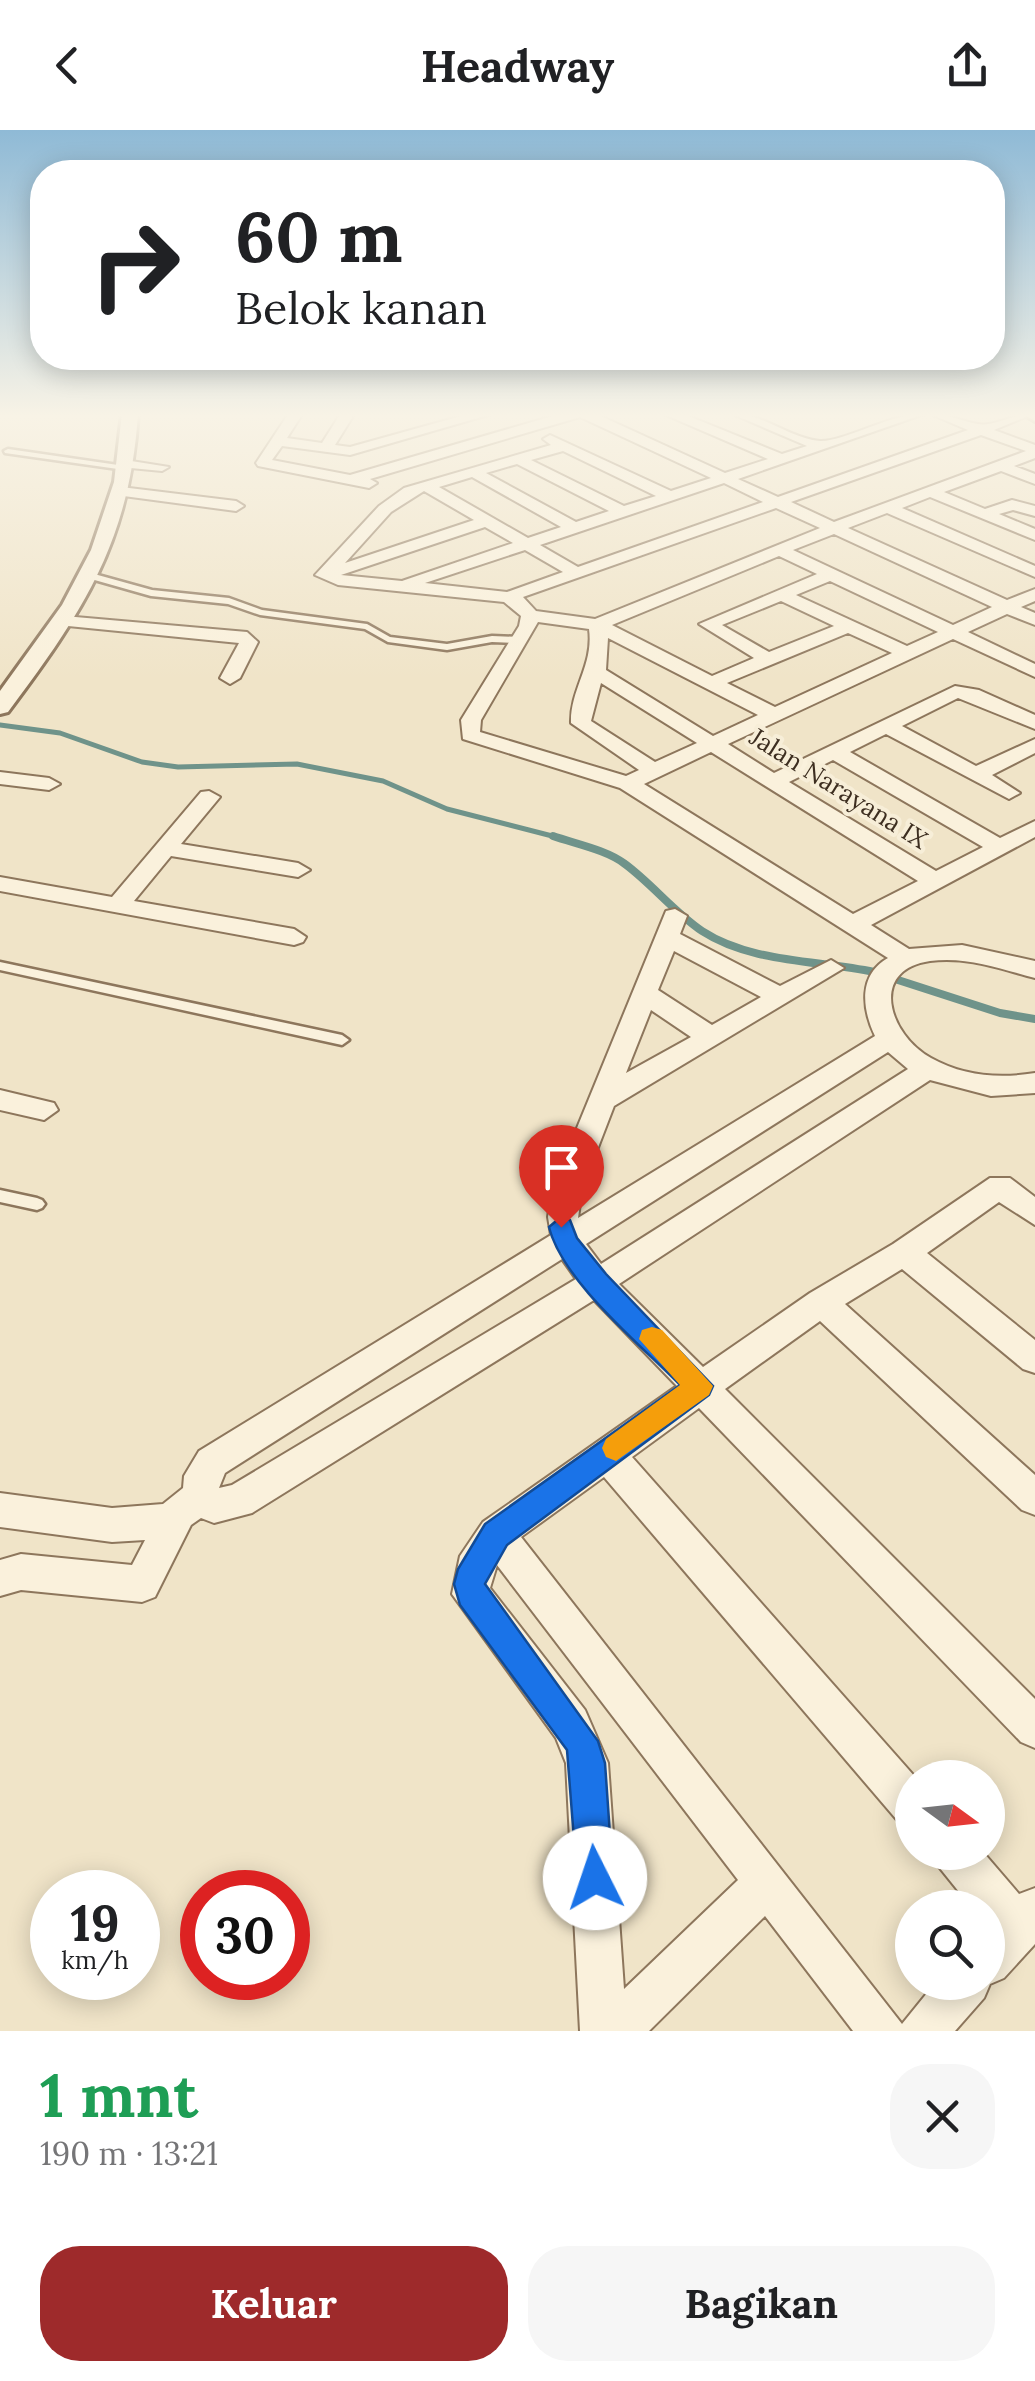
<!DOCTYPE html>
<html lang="id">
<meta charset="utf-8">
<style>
:root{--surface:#fff;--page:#f6f6f6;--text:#202124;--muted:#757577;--accent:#9e2a2b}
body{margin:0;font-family:Lora,serif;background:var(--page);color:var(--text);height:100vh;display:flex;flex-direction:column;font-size:38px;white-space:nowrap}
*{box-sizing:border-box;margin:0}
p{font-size:32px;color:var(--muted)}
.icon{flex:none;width:55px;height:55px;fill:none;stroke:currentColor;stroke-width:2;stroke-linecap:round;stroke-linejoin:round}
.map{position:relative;height:1901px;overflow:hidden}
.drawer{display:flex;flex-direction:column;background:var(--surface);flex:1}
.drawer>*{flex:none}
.guide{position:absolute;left:30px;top:30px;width:975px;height:210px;border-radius:40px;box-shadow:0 5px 25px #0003;background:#fff;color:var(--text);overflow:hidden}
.needle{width:65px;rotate:105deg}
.fabs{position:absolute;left:895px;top:1630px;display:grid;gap:20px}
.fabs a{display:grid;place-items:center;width:110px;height:110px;border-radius:50%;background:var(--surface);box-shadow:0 5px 25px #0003;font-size:50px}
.speed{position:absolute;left:30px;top:1740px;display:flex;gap:20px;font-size:50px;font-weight:700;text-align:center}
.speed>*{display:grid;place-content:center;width:130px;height:130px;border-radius:50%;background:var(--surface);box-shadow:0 5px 25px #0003;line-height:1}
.speed small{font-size:25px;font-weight:400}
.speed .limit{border:15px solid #d22;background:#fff;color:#111}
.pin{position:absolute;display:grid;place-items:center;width:85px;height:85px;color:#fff;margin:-102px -42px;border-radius:50% 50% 50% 0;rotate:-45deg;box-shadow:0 0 10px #0007}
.pin .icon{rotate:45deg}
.me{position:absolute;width:110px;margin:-55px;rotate:356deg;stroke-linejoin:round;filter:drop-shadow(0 0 8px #0008)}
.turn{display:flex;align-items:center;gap:35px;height:210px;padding:0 40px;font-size:45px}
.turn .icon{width:130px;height:130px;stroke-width:2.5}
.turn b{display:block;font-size:70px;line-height:85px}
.round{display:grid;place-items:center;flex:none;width:105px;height:105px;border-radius:40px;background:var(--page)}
.head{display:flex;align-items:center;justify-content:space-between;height:170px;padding:0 40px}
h1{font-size:60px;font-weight:700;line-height:75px;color:#1e9e55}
.action{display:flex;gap:20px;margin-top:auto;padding:20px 40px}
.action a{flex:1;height:115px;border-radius:40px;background:var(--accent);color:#fff;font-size:40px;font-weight:700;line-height:115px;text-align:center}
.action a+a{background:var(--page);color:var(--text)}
header{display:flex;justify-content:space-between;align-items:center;height:130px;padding:0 40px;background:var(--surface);font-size:45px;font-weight:700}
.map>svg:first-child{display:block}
</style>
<header><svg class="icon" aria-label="back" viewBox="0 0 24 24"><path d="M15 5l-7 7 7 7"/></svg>Headway<svg class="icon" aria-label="share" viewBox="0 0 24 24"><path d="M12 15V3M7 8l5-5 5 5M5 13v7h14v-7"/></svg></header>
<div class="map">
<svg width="1035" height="1901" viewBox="0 0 1035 1901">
<rect width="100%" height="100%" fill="#f0e4c8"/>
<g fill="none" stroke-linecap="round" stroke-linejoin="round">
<!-- stream-far1 -->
<path stroke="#6f938a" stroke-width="5" d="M0,595L60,603L142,632L178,637L297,634L383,651L447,679L560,708"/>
<!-- stream -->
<g stroke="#6f938a" stroke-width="8">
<path d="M553,706C576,714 607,720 625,734C652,754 674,782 702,801C751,833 818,830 874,842"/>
<path d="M898,850L1000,883L1035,889"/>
</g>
<defs>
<g id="service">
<path d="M8,319L125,336L129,338L125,340L5,323L4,321Z"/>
<path d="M87,442L152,460L229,468L262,480L367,494L390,507L447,514L492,506L520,507L525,510L520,513L492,512L447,520L388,512L365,499L260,485L228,474L151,466L84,447L83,445Z"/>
<path d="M0,832L342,905L349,910L342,915L0,840Z"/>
<path d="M0,1060L37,1068L42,1070L45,1074L42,1078L37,1080L0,1072Z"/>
</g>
<g id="minor">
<path d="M289,283H303L287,308L322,313L341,283H355L335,315L350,317L472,283H495L350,325L282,316L272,330L350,345L563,283H594L725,343L768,329L661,283H681L782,324L807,316L730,283C763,283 789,308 820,311C843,312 892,283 927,283L738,349L778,367L968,300L928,283C947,283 960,291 978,294C994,297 1016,283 1035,283L994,300L1035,315V328L1014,336L1035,344V354L1001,341L944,362L985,379L1012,370L1035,376V386L1013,380L999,384L1035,399V410L930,367L902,378L1035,436V447L887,383L848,398L1007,470L1035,459V471L1021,477L1035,483V495L1007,484L968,502L1035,534V547L953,509L728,614L774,643L955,556L979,560L1035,585V599L958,568L902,596L976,636L1035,609V623L992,645L1020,663L1009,669L886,604L850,622L1000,708L1035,691V707L871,795L909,819L962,815L1035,831V848C1000,839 967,826 930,831C868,840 889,905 931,928C963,946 999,949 1035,943V963L991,966L930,950L619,1154L703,1237L810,1163L893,1114L990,1048H1010L1035,1067V1095L999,1072L927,1123L1035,1210V1243L1023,1239L902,1139L845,1174L1035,1345V1385L1022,1380L820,1191L725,1259L1035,1569V1618L1021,1612L699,1278L632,1327L916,1648L912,1696L897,1690L604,1347L521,1407L902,1894L936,1852H988V1778H972L939,1737L932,1722H983L1019,1764L1035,1758V1814L1004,1848L990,1854L984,1868L955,1901H853L765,1786L649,1901H580L566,1633L556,1608L452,1464L460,1426L483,1392L677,1256L594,1170L252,1383L214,1393L201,1388L191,1395L155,1467L142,1472L21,1460L0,1466V1430L21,1424L132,1435L145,1410L112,1412L0,1397V1363L112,1378L163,1374L183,1358L184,1346L199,1321L551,1105L548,1087L552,1059L666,781L675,779L687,786L680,804L780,856L831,830L844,838L614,976L582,1059L578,1088L875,906C862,879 858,845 888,828L620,658L463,609L461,590L519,496L521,486L504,472L338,455L315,445L379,376L404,358L551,315L543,309L550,305L671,361L711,348L580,287L370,349L377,353L369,358L258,336L256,333ZM981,305L1026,321L834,392L791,372ZM563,321L656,366L624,376L531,330ZM517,334L609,381L576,392L486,343ZM472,347L561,397L528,408L439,357ZM724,353L763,372L578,437L540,415ZM424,361L474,390L345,433L391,382ZM776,378L820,398L595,489L536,481L523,467ZM485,397L513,413L402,451L341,445ZM834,404L992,477L953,495L793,420ZM525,420L563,442L507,462L425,453ZM779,426L817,444L699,494L754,528L712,546L612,495ZM830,451L938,502L907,516L796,465ZM781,471L834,496L769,522L722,495ZM538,492L589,499C594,535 570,559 571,593L639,640L626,646L480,602L481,590ZM848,503L892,523L775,577L727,553ZM608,508L758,585L713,606L606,540ZM601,553L697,613L655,632L591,591ZM711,622L918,751L853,784L644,654ZM833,630L983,717L936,741L789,652ZM674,821L761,867L712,895L658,860ZM651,880L691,907L626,943ZM888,922L908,939L601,1134L586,1114ZM562,1129L576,1149L232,1355L219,1358L225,1343ZM497,1435L738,1750L624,1859L608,1633L585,1580L490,1458Z"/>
<path d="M125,330L169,337L162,341L120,337V331Z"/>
<path d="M121,357L236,371L244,376L236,381L116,365L113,362Z"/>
<path d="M64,486L247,502L258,512L240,548L230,554L220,548L239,513L58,495L55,491Z"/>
<path d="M0,642L49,648L60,654L49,660L0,654Z"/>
<path d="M209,661L220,667L181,714L298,733L310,740L298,747L171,726L134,771L294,799L306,807L303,812L294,815L0,761V747L112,767L201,662Z"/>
<path d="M0,960L54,973L58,980L44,990L0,980Z"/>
</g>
<path id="tertiary" d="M122,283H138C130,411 83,482 8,582L0,584V561L62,475L91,420L114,352Z"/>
<path id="primary" d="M1021,283H1035V291Z"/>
</defs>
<!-- service casing -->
<use href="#service" stroke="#8d765c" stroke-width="5"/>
<!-- minor casing -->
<use href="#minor" stroke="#8d765c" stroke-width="4"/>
<!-- tertiary casing -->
<use href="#tertiary" stroke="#8d765c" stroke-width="6"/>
<!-- primary casing -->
<use href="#primary" stroke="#5b4430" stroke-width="6"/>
<!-- service -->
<use href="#service" fill="#faf1dc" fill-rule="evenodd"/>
<!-- minor -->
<use href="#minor" fill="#faf1dc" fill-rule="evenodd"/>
<!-- tertiary -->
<use href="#tertiary" fill="#faf1dc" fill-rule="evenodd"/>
<!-- primary -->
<use href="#primary" fill="#f3d9a0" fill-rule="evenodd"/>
</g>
<!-- sky -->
<linearGradient id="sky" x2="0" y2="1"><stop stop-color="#8fbad6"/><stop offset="0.52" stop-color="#f8f3e6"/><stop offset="1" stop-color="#f8f3e6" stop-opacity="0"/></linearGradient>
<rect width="1035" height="549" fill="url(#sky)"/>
<!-- route -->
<path fill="#1a73e8" stroke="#114b97" stroke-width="2.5" d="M561,1087L570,1090L577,1108L606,1144L713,1256L709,1265L507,1415L485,1454L598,1611L605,1633L613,1748L608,1761L595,1766L582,1761L577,1748L567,1620L460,1475L454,1454L458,1439L485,1394L680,1255C641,1215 562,1151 549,1097Z"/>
<!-- slow -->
<path fill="#f59e0b" d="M652,1197L662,1200L713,1256L709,1265L616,1331L606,1327L602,1318L606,1309L680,1255L639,1209L642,1200Z"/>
<g text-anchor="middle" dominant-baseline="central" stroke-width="8" stroke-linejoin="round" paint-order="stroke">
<!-- far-street labels -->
<g font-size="25" fill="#3d2e20" stroke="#f7eed8">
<text transform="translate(839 658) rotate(32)">Jalan Narayana IX</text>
</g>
</g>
</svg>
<div class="fabs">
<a><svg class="needle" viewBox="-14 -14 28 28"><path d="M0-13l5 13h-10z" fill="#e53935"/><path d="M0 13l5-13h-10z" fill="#757577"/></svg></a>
<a><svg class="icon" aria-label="search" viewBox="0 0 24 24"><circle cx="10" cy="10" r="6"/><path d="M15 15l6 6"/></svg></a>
</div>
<div class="speed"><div>19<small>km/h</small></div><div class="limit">30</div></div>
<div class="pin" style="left:561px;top:1097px;background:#d93025"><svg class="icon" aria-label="arrive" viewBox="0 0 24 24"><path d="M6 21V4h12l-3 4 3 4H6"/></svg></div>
<svg class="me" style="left:595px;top:1748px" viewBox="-20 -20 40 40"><circle r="19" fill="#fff"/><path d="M0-13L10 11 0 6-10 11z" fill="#1a73e8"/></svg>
<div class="guide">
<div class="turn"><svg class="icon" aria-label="right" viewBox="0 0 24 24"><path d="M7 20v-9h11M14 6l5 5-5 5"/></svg><div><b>60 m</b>Belok kanan</div></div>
</div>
</div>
<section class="drawer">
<div class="head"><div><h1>1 mnt</h1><p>190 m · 13:21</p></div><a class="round"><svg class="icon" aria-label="close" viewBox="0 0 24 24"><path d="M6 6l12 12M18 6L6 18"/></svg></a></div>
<div class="action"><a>Keluar</a><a>Bagikan</a></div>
</section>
